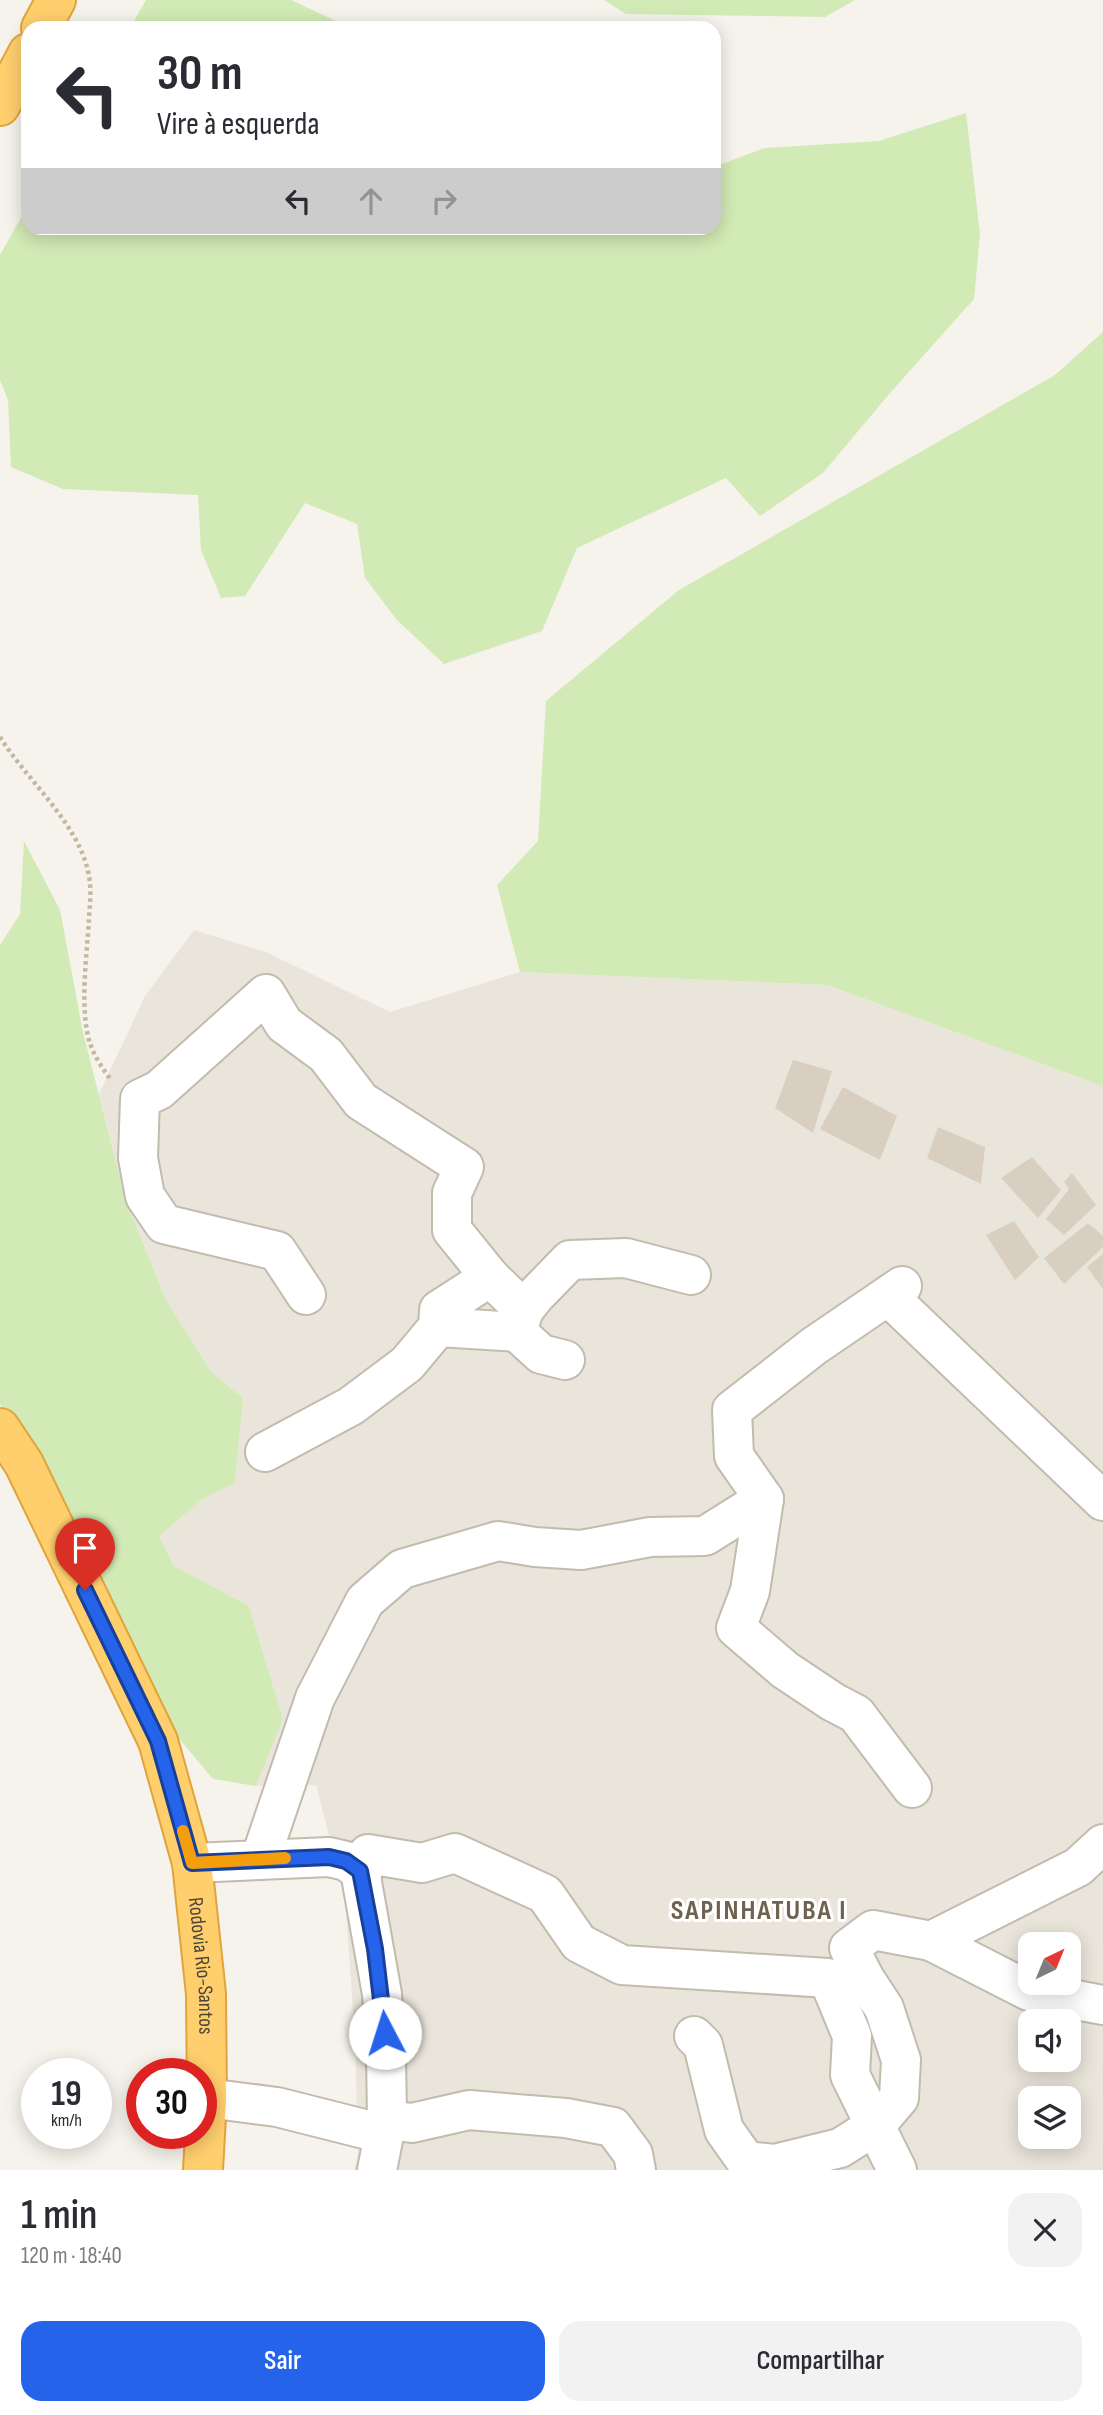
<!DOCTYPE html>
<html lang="pt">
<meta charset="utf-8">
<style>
:root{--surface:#fff;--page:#f2f2f3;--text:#2b2b33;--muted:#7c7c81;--accent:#2563eb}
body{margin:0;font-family:"Sofia Sans Condensed",sans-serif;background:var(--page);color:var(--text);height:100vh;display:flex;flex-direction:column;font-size:26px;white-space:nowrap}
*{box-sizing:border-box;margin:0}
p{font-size:23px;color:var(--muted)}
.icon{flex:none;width:38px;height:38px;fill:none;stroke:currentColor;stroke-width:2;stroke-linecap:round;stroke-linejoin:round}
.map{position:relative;height:2170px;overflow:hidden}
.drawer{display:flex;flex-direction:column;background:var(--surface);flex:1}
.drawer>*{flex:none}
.hud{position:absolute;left:21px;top:21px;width:700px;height:214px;border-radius:21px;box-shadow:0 4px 18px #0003;background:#fff;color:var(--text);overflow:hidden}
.needle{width:46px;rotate:43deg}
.tools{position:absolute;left:1018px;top:1932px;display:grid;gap:14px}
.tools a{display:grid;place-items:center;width:63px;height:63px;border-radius:14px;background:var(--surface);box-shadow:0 4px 18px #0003;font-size:35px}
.speed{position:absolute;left:21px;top:2058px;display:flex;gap:14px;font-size:35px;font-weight:700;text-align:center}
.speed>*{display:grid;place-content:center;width:91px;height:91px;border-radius:50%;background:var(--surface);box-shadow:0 4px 18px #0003;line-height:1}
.speed small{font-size:18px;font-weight:400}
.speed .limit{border:10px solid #d22;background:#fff;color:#111}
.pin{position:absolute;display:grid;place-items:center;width:60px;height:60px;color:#fff;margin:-72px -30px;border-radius:50% 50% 50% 0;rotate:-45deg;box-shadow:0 0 7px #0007}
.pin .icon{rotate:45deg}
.me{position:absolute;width:77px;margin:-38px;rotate:355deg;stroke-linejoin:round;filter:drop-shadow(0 0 5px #0008)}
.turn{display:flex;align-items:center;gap:24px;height:147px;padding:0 21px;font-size:32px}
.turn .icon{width:91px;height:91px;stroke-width:2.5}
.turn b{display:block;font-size:49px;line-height:60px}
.lanes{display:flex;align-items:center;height:66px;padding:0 21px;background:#0003;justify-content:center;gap:35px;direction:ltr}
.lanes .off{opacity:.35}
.round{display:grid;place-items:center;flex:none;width:74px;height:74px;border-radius:21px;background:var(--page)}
.head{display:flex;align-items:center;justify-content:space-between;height:119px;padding:0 21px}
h1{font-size:42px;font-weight:600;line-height:52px}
.primary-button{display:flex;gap:14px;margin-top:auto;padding:14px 21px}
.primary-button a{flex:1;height:80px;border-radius:21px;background:var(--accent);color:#fff;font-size:28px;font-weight:600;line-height:80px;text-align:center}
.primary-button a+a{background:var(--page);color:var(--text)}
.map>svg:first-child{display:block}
</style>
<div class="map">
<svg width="1103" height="2170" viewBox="0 0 1103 2170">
<rect width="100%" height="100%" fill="#f6f3ec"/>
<!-- residential -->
<path fill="#eae5da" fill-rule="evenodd" d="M194,930L266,952L390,1012L520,972L827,985L1103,1086V2170H354L358,2153L355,2038L345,1898L316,1785L256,1786L283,1719L249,1606L174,1566L159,1536L203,1499L235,1483L243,1398L211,1372L166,1300L125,1198L99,1094L145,996ZM1031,1944H1069V1983H1031ZM1031,2021H1069V2060H1031ZM1031,2098H1069V2137H1031Z"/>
<!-- green -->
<g fill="#d2eab5">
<path d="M146,0H291L351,28H130Z"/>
<path d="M604,0H855L825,17L626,14Z"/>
<path d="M966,113L980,234L974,299L890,393L823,473L760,516L726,478L577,548L542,631L444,664L397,620L365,578L357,524L305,503L245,596L221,598L201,550L198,495L63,489L11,467L8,400L0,380V255L28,205V228H714V167L765,148L879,141Z"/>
<path d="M1103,332V1086L827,985L520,972L497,885L538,841L546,701L679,590L1055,375Z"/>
<path d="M24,841L60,910L83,1032L125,1198L166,1300L211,1372L243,1398L235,1483L203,1499L159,1536L174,1566L249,1606L283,1719L256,1786L213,1779L171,1729L24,1444L0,1404V945L20,914Z"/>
</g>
<!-- building -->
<g fill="#d8cfc1">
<path d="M793,1060L832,1071L813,1133L775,1108Z"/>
<path d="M843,1087L897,1116L880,1160L820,1129Z"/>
<path d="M938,1127L985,1147L981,1184L927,1158Z"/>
<path d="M1032,1157L1061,1190L1038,1218L1001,1178Z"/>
<path d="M1072,1173L1096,1205L1064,1235L1046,1219L1069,1189L1064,1182Z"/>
<path d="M1014,1221L1039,1257L1015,1280L986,1235Z"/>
<path d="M1088,1223L1103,1236V1247L1064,1284L1044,1258Z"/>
<path d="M1103,1254V1289L1087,1267Z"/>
</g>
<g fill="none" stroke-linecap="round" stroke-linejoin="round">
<defs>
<g id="minor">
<path d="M902,1286L814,1346L732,1410L734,1456L764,1499L750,1591L736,1628L785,1670L833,1702L856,1714L912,1788"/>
<path d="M306,1295L277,1251L164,1224L145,1196L138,1158L140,1099L159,1090L266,994L284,1024L326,1055L361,1101L464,1167L452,1193V1230L490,1277L524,1310L517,1332L541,1354L565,1360"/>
<path d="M888,1296L1103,1501"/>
<path d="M524,1310L535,1296L570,1260L626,1258L691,1275"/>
<path d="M438,1327L517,1332"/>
<path d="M265,1452L351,1406L407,1364L438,1327L439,1310L490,1277"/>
<path d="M260,1860L315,1698L365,1601L402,1569L498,1541L535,1547L581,1550L650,1537L705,1536L764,1499"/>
<path d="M192,1863L329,1857L346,1861L360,1871L382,1994L386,2053L387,2120L377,2170"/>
<path d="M362,1876V1861L368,1854L422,1863L455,1853L545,1894L579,1943L622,1965L828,1978L852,2036L850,2075L897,2170"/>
<path d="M931,1941L1029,1991L1103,2005"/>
<path d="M694,2036L703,2045L724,2130L746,2161L775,2164L840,2148L875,2126L899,2098L901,2060L884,2008L865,1979L849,1948L873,1930L931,1941L1078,1867L1103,1844"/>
<path d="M207,2098L277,2107L384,2134"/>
<path d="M387,2120L412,2123L469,2110L566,2118L613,2127L633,2154L636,2170"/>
</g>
<g id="highway">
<path d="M41,28L56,0"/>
<path d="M0,106L28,53"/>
<path id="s1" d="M0,1428L24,1464L158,1741L192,1863L206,1994L207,2098L203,2170"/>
</g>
</defs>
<!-- minor casing -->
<use href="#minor" stroke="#c2bbae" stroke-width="42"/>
<!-- highway casing -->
<use href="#highway" stroke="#e0a43c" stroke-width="42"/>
<!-- path -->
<path stroke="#c4b79f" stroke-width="4.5" stroke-dasharray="3.5 3.5" stroke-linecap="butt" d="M0,737C26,779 77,822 88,871C92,887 90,903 89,919C87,955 79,1009 90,1043C94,1056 103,1069 111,1080"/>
<!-- minor -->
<use href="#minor" stroke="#fff" stroke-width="38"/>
<!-- highway -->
<use href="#highway" stroke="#ffcf6e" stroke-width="38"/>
</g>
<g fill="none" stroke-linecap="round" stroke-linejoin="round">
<defs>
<path id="route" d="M85,1590L158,1741L192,1863L329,1857L346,1861L360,1871L375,1949L385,2033"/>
</defs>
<!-- route casing -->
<use href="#route" stroke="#184099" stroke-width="18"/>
<!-- route -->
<use href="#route" stroke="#2563eb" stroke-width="12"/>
<!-- slow -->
<path stroke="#f59e0b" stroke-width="12" d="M183,1831L192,1863L285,1858"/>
</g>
<g text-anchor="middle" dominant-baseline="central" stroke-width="6" stroke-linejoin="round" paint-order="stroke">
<!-- street labels -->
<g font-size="21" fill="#4b4439" stroke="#fff">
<text stroke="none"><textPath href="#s1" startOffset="581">Rodovia Rio-Santos</textPath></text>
</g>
<!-- district labels -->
<g font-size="28" font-weight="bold" letter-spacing="2" fill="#6e6250" stroke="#fff">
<text x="759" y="1910">SAPINHATUBA I</text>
</g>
</g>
</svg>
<div class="tools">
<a><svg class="needle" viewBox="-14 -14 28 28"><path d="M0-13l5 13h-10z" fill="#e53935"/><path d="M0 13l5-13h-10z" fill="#7c7c81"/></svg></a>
<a><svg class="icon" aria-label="sound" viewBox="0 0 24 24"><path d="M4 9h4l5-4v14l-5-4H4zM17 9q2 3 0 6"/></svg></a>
<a><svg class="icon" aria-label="layers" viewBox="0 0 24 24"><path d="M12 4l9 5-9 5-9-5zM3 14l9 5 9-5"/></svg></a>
</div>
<div class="speed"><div>19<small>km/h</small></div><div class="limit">30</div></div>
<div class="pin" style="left:85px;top:1590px;background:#d93025"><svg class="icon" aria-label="arrive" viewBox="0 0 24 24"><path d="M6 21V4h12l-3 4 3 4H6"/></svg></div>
<svg class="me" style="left:385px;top:2033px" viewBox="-20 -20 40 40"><circle r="19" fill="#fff"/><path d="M0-13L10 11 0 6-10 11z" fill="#2563eb"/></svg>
<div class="hud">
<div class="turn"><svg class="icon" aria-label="left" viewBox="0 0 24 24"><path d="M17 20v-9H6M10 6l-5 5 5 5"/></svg><div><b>30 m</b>Vire à esquerda</div></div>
<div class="lanes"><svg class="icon" aria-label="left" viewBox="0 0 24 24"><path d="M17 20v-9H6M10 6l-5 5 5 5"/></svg><svg class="icon off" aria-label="ahead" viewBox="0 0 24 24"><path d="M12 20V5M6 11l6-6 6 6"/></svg><svg class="icon off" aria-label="right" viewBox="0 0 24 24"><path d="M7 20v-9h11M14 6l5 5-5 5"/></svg></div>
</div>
</div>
<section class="drawer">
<div class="head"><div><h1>1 min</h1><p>120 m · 18:40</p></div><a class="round"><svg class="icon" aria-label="close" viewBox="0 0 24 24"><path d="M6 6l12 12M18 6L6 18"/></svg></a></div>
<div class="primary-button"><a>Sair</a><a>Compartilhar</a></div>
</section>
